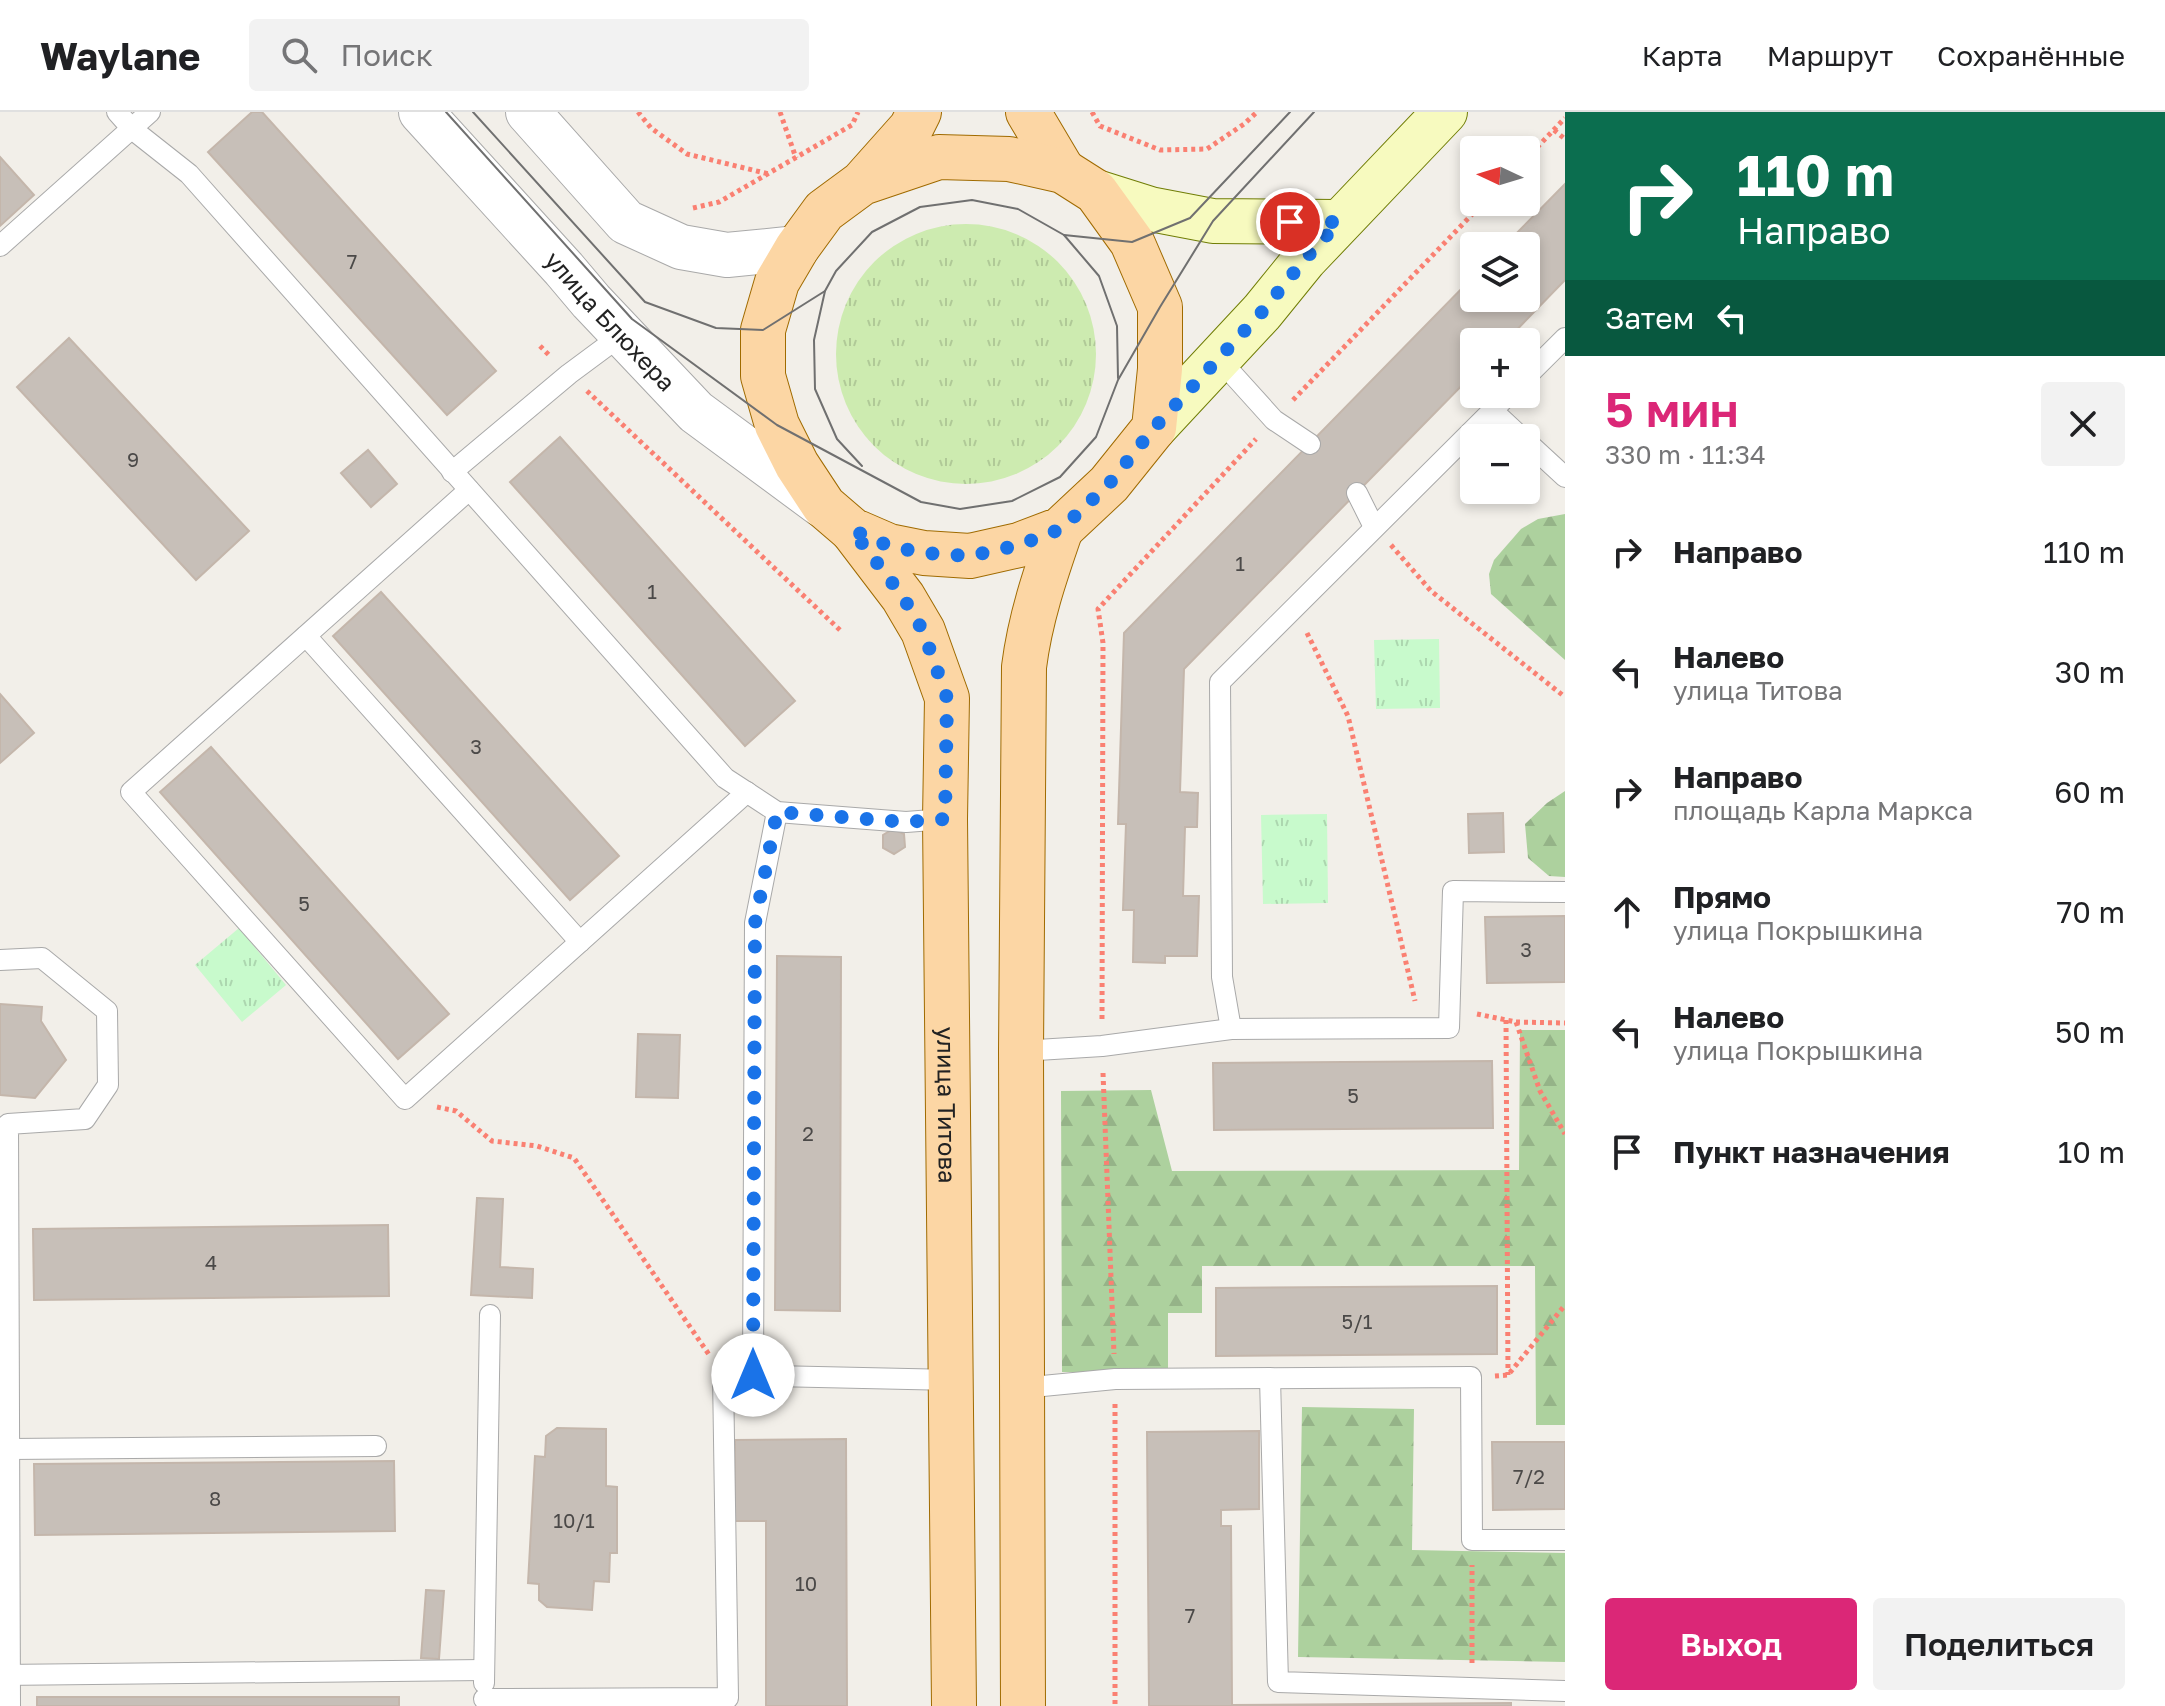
<!DOCTYPE html>
<html lang="ru">
<meta charset="utf-8">
<style>
:root{--surface:#fff;--page:#f2f2f2;--text:#202124;--muted:#757577;--line:#e0e0e0;--accent:#db2777}
body{margin:0;font-family:"Golos Text",sans-serif;background:var(--page);color:var(--text);height:100vh;display:flex;flex-direction:column;font-size:30px;white-space:nowrap}
*{box-sizing:border-box;margin:0}
p{font-size:26px;color:var(--muted)}
.icon{flex:none;width:44px;height:44px;fill:none;stroke:currentColor;stroke-width:2;stroke-linecap:round;stroke-linejoin:round}
.map{position:relative;flex:1;overflow:hidden}
.drawer{display:flex;flex-direction:column;background:var(--surface);width:600px}
.drawer>*{flex:none}
.guide{background:#0b6e4f;color:#fff;overflow:hidden}
.needle{width:52px;rotate:274deg}
.fabs{position:absolute;left:1460px;top:24px;display:grid;gap:16px}
.fabs a{display:grid;place-items:center;width:80px;height:80px;border-radius:8px;background:var(--surface);box-shadow:0 4px 12px #0003;font-size:40px}
.pin{position:absolute;display:grid;place-items:center;width:68px;height:68px;color:#fff;margin:-34px;border:4px solid #fff;border-radius:50%;box-shadow:0 2px 8px #0007}
.me{position:absolute;width:88px;margin:-44px;rotate:0deg;stroke-linejoin:round;filter:drop-shadow(0 0 6px #0008)}
.turn{display:flex;align-items:center;gap:28px;height:168px;padding:0 40px;font-size:36px}
.turn .icon{width:104px;height:104px;stroke-width:2.5}
.turn b{display:block;font-size:56px;line-height:68px}
.then{display:flex;align-items:center;height:76px;padding:0 40px;background:#0003;gap:16px;font-size:30px}
.round{display:grid;place-items:center;flex:none;width:84px;height:84px;border-radius:8px;background:var(--page)}
.headline{display:flex;align-items:center;justify-content:space-between;height:136px;padding:0 40px}
h1{font-size:48px;font-weight:600;line-height:60px;color:var(--accent)}
.primary-button{display:flex;gap:16px;margin-top:auto;padding:16px 40px}
.primary-button a{flex:1;height:92px;border-radius:8px;background:var(--accent);color:#fff;font-size:32px;font-weight:600;line-height:92px;text-align:center}
.primary-button a+a{background:var(--page);color:var(--text)}
ul{padding:0;list-style:none}
li{display:flex;align-items:center;gap:24px;height:120px;padding:0 40px}
li div{flex:1}
li b{display:block;font-size:30px}
li em{font-style:normal}
header{display:flex;align-items:center;gap:48px;box-sizing:border-box;height:112px;padding:0 40px;background:var(--surface);border-bottom:2px solid var(--line)}
header strong{font-size:38px}
nav{display:flex;gap:44px;margin-inline-start:auto;font-size:28px}
.search{width:560px;height:72px;background:var(--page);display:flex;align-items:center;gap:20px;box-sizing:border-box;padding:0 28px;border-radius:8px;color:var(--muted);font-size:30px}
main{display:flex;flex:1;min-height:0}
.map>svg:first-child{display:block}
</style>
<header>
<strong>Waylane</strong>
<div class="search"><svg class="icon" aria-label="search" viewBox="0 0 24 24"><circle cx="10" cy="10" r="6"/><path d="M15 15l6 6"/></svg>Поиск</div>
<nav><a>Карта</a><a>Маршрут</a><a>Сохранённые</a></nav>
</header>
<main>
<div class="map">
<svg width="1565" height="1594" viewBox="0 0 1565 1594">
<defs>
<pattern id="grass-tufts" width="24" height="20" patternUnits="userSpaceOnUse" patternTransform="scale(2)"><rect width="24" height="20" fill="#cdebb0"/><path d="M3 7l-1-3M5 7V3M7 7l1-3M15 17l-1-3M17 17v-4M19 17l1-3" fill="none" stroke="#b0c997"/></pattern>
<pattern id="forest-firs" width="22" height="20" patternUnits="userSpaceOnUse" patternTransform="scale(2)"><rect width="22" height="20" fill="#add19e"/><path d="M5 1l3.5 6h-7zM16 11l3.5 6h-7z" fill="#95b388"/></pattern>
<pattern id="park-tufts" width="24" height="20" patternUnits="userSpaceOnUse" patternTransform="scale(2)"><rect width="24" height="20" fill="#c8facc"/><path d="M3 7l-1-3M5 7V3M7 7l1-3M15 17l-1-3M17 17v-4M19 17l1-3" fill="none" stroke="#acd6af"/></pattern>
</defs>
<rect width="100%" height="100%" fill="#f2efe9"/>
<!-- grass -->
<circle fill="url(#grass-tufts)" cx="966" cy="242" r="130"/>
<!-- forest -->
<g fill="url(#forest-firs)">
<path d="M1565,402V548L1491,482L1489,462L1494,448L1521,417L1538,407Z"/>
<path d="M1565,679V765L1549,764L1528,746L1525,712L1547,691Z"/>
<path d="M1520,918H1565V1313H1536L1535,1154H1202V1201H1168V1260H1062L1061,979L1151,978L1172,1059L1519,1058Z"/>
<path d="M1302,1295L1414,1297L1412,1438L1565,1441V1550L1298,1545Z"/>
</g>
<!-- park -->
<g fill="url(#park-tufts)">
<path d="M1439,527L1440,596L1376,597L1374,528Z"/>
<path d="M1327,702L1328,791L1263,792L1261,703Z"/>
<path d="M239,816L286,873L242,910L195,853Z"/>
</g>
<!-- building -->
<g fill="#c7bfb8" stroke="#c4b6ab" stroke-width="2">
<path d="M252,0H262L496,259L447,303L208,40Z"/>
<path d="M0,45L34,83L0,114Z"/>
<path d="M1565,72V168L1505,230H1474V261L1184,557L1180,680L1198,681L1197,715H1185L1183,784H1199L1197,844H1165V851L1133,850L1134,798H1123L1126,712H1118L1124,521L1474,164V186H1526V134H1504Z"/>
<path d="M69,226L249,419L196,468L17,275Z"/>
<path d="M560,325L795,589L745,634L510,370Z"/>
<path d="M368,338L397,372L371,395L341,361Z"/>
<path d="M381,480L619,744L570,788L333,524Z"/>
<path d="M0,582L34,621L0,651Z"/>
<path d="M211,635L449,902L398,947L160,680Z"/>
<path d="M1503,701L1504,740L1469,741L1468,702Z"/>
<path d="M893,717L904,722L905,735L894,742L883,736V723Z"/>
<path d="M1565,804V870L1487,871L1485,805Z"/>
<path d="M777,844L841,845L840,1199L775,1198Z"/>
<path d="M0,892L42,895L41,909L66,948L35,986L0,983Z"/>
<path d="M638,922L680,923L678,986L636,985Z"/>
<path d="M1492,949L1493,1016L1214,1018L1213,951Z"/>
<path d="M477,1086L503,1087L500,1155L533,1157L532,1186L471,1183Z"/>
<path d="M388,1113L389,1184L34,1188L33,1117Z"/>
<path d="M1497,1174V1242L1216,1244V1176Z"/>
<path d="M557,1316L606,1317V1374L617,1375V1441H610L609,1470L594,1469L592,1498L547,1495L539,1488V1472L528,1471L535,1344L545,1345L546,1324Z"/>
<path d="M1259,1319V1397L1221,1398V1414H1231L1232,1593L1511,1591V1594H1149L1147,1320Z"/>
<path d="M846,1327L847,1594H766V1409H735V1328Z"/>
<path d="M1492,1330H1565V1397L1493,1398Z"/>
<path d="M394,1349L395,1419L35,1423L34,1352Z"/>
<path d="M426,1478L444,1479L439,1547L421,1546Z"/>
<rect x="37" y="1585" width="362" height="9"/>
</g>
<g fill="none" stroke-linecap="round" stroke-linejoin="round">
<defs>
<g id="service">
<path d="M117,0L132,17L189,62L725,666L777,700L906,710L945,707"/>
<path d="M0,134L150,0"/>
<path d="M1218,246L1274,308L1310,332"/>
<path d="M1526,265L1565,226"/>
<path d="M1492,298L1522,326"/>
<path d="M1526,329L1565,365"/>
<path d="M452,360L569,262L623,222"/>
<path d="M469,378L131,680L405,987L747,680"/>
<path d="M1357,381L1374,415"/>
<path d="M306,524L580,830"/>
<path d="M0,848L42,846L107,899L108,973L85,1007L8,1012L10,1594"/>
<path d="M1231,917L1222,865L1220,570L1509,282"/>
<path d="M1021,939L1102,934L1231,917L1449,916L1453,779L1565,780"/>
<path d="M753,1263L755,811L777,700"/>
<path d="M1270,1266L1278,1570L1565,1579"/>
<path d="M1022,1276L1115,1267L1471,1265L1472,1428H1565"/>
<path d="M9,1337L376,1334"/>
<path d="M0,1563L484,1558"/>
<path d="M484,1571L490,1203"/>
<path d="M484,1587L728,1586L723,1263L953,1268"/>
</g>
<g id="tertiary">
<path id="s1" d="M421,0L564,157L591,189L696,300L822,393"/>
<path d="M528,0L626,110L681,135L727,143L797,136"/>
</g>
<g id="secondary">
<path d="M1096,80L1150,97L1213,109L1339,110"/>
<path d="M1154,316L1262,200L1305,147L1445,0"/>
</g>
<g id="primary">
<path d="M1028,0L1063,59"/>
<path d="M862,71L939,45L1009,47L1063,59L1096,80L1132,130L1160,195V257L1154,316L1109,372L1061,417L1019,433L970,444L924,441L889,434L852,418L824,394L797,353L777,313L763,264V218L777,170L797,136L824,99L862,71L911,16L919,0"/>
<path id="s2" d="M852,418L903,485L923,519L947,586L945,707L954,1594"/>
<path d="M1023,1594L1021,939L1024,555C1030,507 1045,463 1061,417"/>
</g>
</defs>
<!-- service casing -->
<use href="#service" stroke="#a9a9a9" stroke-width="22"/>
<!-- tertiary casing -->
<use href="#tertiary" stroke="#a9a9a9" stroke-width="46"/>
<!-- secondary casing -->
<use href="#secondary" stroke="#707d05" stroke-width="46"/>
<!-- primary casing -->
<use href="#primary" stroke="#a06b00" stroke-width="46"/>
<!-- path -->
<g stroke="#fa8072" stroke-width="5" stroke-dasharray="4 4" stroke-linecap="butt">
<path d="M638,0L651,16L687,42L769,62"/>
<path d="M780,0L796,46"/>
<path d="M1092,0L1100,14L1160,38L1207,37L1244,12L1257,0"/>
<path d="M1554,18L1565,27"/>
<path d="M1526,47L1565,6"/>
<path d="M693,96L719,90L852,13L858,0"/>
<path d="M540,234L551,245"/>
<path d="M587,279L842,520"/>
<path d="M1293,288L1484,90"/>
<path d="M1391,433L1431,479L1565,585"/>
<path d="M1307,521L1348,604L1415,889"/>
<path d="M1477,902L1516,910L1540,979L1565,1022"/>
<path d="M1102,907L1103,531L1098,497L1256,327"/>
<path d="M1506,908L1508,1263"/>
<path d="M1516,910L1565,911"/>
<path d="M1103,961L1114,1242"/>
<path d="M437,995L456,999L492,1029L537,1034L574,1046L710,1244"/>
<path d="M1495,1264L1508,1263L1565,1193"/>
<path d="M1115,1292V1594"/>
<path d="M1472,1551V1453"/>
</g>
<!-- service -->
<use href="#service" stroke="#fff" stroke-width="20"/>
<!-- tertiary -->
<use href="#tertiary" stroke="#fff" stroke-width="44"/>
<!-- secondary -->
<use href="#secondary" stroke="#f7fabf" stroke-width="44"/>
<!-- primary -->
<use href="#primary" stroke="#fcd6a4" stroke-width="44"/>
<!-- tram -->
<g stroke="#707070" stroke-width="2">
<path d="M446,0L632,207L777,313L921,390L960,397L1012,389L1060,365L1096,325L1118,268L1160,195L1213,109L1314,0"/>
<path d="M473,0L645,190L716,216L763,218L825,179"/>
<path d="M1064,123L1132,130L1190,106L1290,0"/>
<path d="M862,354L837,327L815,277L814,228L825,179L836,159L872,120L920,95L972,88L1018,97L1064,123L1099,164L1117,214L1118,266"/>
</g>
</g>
<g fill="none" stroke-linecap="round" stroke-linejoin="round">
<!-- route -->
<path stroke="#1a73e8" stroke-width="14" stroke-dasharray="0 25.2" d="M753,1263L755,811L777,700L906,710L945,707L947,586L923,519L903,485L852,418L889,434L924,441L970,444L1019,433L1061,417L1109,372L1154,316L1262,200L1305,147L1339,110H1290"/>
</g>
<g text-anchor="middle" dominant-baseline="central" stroke-width="6" stroke-linejoin="round" paint-order="stroke">
<!-- number labels -->
<g font-size="20" fill="#4b4948">
<text x="352" y="149">7</text>
<text x="133" y="347">9</text>
<text x="1240" y="451">1</text>
<text x="652" y="479">1</text>
<text x="476" y="634">3</text>
<text x="304" y="791">5</text>
<text x="1526" y="837">3</text>
<text x="1353" y="983">5</text>
<text x="808" y="1021">2</text>
<text x="211" y="1150">4</text>
<text x="1357" y="1209">5/1</text>
<text x="1529" y="1364">7/2</text>
<text x="215" y="1386">8</text>
<text x="574" y="1408">10/1</text>
<text x="806" y="1471">10</text>
<text x="1190" y="1503">7</text>
</g>
<!-- street labels -->
<g font-size="24" fill="#222" stroke="#fff">
<text stroke="none"><textPath href="#s1" startOffset="282">улица Блюхера</textPath></text>
<text stroke="none"><textPath href="#s2" startOffset="602">улица Титова</textPath></text>
</g>
</g>
</svg>
<div class="fabs">
<a><svg class="needle" viewBox="-14 -14 28 28"><path d="M0-13l5 13h-10z" fill="#e53935"/><path d="M0 13l5-13h-10z" fill="#757577"/></svg></a>
<a><svg class="icon" aria-label="layers" viewBox="0 0 24 24"><path d="M12 4l9 5-9 5-9-5zM3 14l9 5 9-5"/></svg></a>
<a>+</a>
<a>−</a>
</div>
<div class="pin" style="left:1290px;top:110px;background:#d93025"><svg class="icon" aria-label="arrive" viewBox="0 0 24 24"><path d="M6 21V4h12l-3 4 3 4H6"/></svg></div>
<svg class="me" style="left:753px;top:1263px" viewBox="-20 -20 40 40"><circle r="19" fill="#fff"/><path d="M0-13L10 11 0 6-10 11z" fill="#1a73e8"/></svg>
</div>
<section class="drawer">
<div class="guide">
<div class="turn"><svg class="icon" aria-label="right" viewBox="0 0 24 24"><path d="M7 20v-9h11M14 6l5 5-5 5"/></svg><div><b>110 m</b>Направо</div></div>
<div class="then">Затем<svg class="icon" aria-label="left" viewBox="0 0 24 24"><path d="M17 20v-9H6M10 6l-5 5 5 5"/></svg></div>
</div>
<div class="headline"><div><h1>5 мин</h1><p>330 m · 11:34</p></div><a class="round"><svg class="icon" aria-label="close" viewBox="0 0 24 24"><path d="M6 6l12 12M18 6L6 18"/></svg></a></div>
<ul>
<li><svg class="icon" aria-label="right" viewBox="0 0 24 24"><path d="M7 20v-9h11M14 6l5 5-5 5"/></svg><div><b>Направо</b></div><em>110 m</em></li>
<li><svg class="icon" aria-label="left" viewBox="0 0 24 24"><path d="M17 20v-9H6M10 6l-5 5 5 5"/></svg><div><b>Налево</b><p>улица Титова</p></div><em>30 m</em></li>
<li><svg class="icon" aria-label="right" viewBox="0 0 24 24"><path d="M7 20v-9h11M14 6l5 5-5 5"/></svg><div><b>Направо</b><p>площадь Карла Маркса</p></div><em>60 m</em></li>
<li><svg class="icon" aria-label="ahead" viewBox="0 0 24 24"><path d="M12 20V5M6 11l6-6 6 6"/></svg><div><b>Прямо</b><p>улица Покрышкина</p></div><em>70 m</em></li>
<li><svg class="icon" aria-label="left" viewBox="0 0 24 24"><path d="M17 20v-9H6M10 6l-5 5 5 5"/></svg><div><b>Налево</b><p>улица Покрышкина</p></div><em>50 m</em></li>
<li><svg class="icon" aria-label="arrive" viewBox="0 0 24 24"><path d="M6 21V4h12l-3 4 3 4H6"/></svg><div><b>Пункт назначения</b></div><em>10 m</em></li>
</ul>
<div class="primary-button"><a>Выход</a><a>Поделиться</a></div>
</section>
</main>
